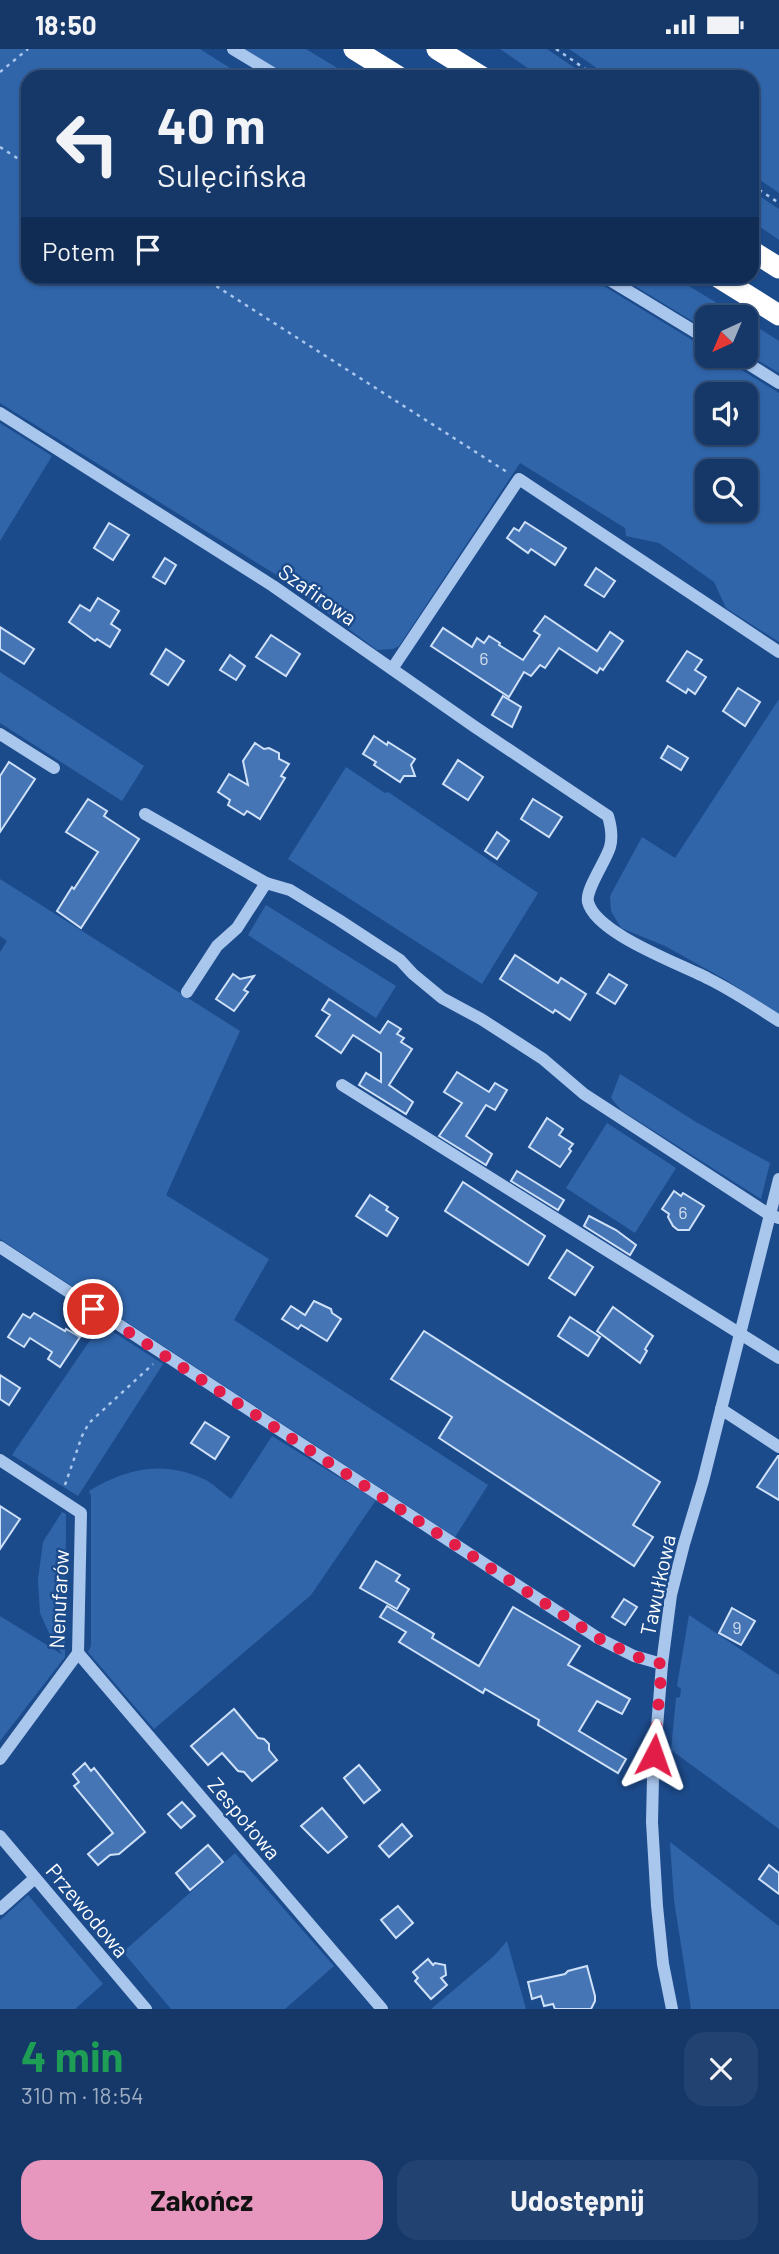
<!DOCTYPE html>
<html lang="pl">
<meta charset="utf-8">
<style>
:root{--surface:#153869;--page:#224371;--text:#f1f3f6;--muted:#9dacc0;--line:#34527d;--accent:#e797bd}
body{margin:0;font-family:Barlow,sans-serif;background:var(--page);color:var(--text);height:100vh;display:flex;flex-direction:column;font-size:26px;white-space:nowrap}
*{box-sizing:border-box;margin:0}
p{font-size:23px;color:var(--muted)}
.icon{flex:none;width:38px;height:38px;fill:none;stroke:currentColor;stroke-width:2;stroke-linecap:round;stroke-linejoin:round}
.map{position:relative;height:1960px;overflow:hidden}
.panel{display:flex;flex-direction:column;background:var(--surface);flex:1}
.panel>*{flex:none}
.guide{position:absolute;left:21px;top:21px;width:738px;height:214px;border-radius:21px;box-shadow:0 2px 5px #0004,0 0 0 2px var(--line);background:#153869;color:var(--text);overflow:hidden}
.needle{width:46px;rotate:224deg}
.fabs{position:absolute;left:695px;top:256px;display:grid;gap:14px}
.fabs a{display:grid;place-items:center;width:63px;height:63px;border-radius:14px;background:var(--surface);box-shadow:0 2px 5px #0004,0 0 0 2px var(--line);font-size:35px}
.pin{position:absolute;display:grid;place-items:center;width:60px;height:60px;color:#fff;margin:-30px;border:4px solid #fff;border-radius:50%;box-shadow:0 2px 7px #0007}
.me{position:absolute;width:77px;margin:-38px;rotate:4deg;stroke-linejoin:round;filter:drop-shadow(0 0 5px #0008)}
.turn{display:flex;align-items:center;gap:24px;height:147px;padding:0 21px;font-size:32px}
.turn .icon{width:91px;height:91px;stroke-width:2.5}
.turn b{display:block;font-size:49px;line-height:60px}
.then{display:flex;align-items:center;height:66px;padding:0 21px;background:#0003;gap:14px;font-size:26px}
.round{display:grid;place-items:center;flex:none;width:74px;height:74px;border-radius:21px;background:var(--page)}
.headline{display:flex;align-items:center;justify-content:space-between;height:119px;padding:0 21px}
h1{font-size:42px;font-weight:700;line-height:52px;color:#1e9e55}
.primary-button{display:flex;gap:14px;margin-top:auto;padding:14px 21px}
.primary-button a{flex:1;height:80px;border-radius:21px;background:var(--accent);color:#111;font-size:28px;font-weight:700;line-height:80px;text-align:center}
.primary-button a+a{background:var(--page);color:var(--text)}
.status{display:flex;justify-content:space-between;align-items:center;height:49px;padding:0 35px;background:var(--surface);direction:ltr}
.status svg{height:19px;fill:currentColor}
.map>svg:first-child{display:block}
</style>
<div class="status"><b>18:50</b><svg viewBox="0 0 49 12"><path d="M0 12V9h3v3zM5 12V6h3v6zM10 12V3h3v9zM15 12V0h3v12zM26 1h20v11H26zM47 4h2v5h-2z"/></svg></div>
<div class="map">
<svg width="779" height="1960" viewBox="0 0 779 1960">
<rect width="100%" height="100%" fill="#1c4b8c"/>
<!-- green -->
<g fill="#3065aa" fill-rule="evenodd">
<path d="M0,0H200L244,28H28V228H589L707,300V306H717L779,344V593L726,559L714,533L659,494L626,487L625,479L520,414L399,597L393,600L377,601L275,525L0,354ZM707,345H746V383H707ZM707,422H746V460H707Z"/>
<path d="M244,0H306L352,28H291Z"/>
<path d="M500,0H547L588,28H541Z"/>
<path d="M569,0H779V144L753,126L752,28H610Z"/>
<path d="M752,142L779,160V191L753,173Z"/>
<path d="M620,228H674L740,268H707V281Z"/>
<path d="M746,271L779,292V324L746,304Z"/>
<path d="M0,374L52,407L0,492Z"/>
<path d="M0,623L144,717L122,752L0,674Z"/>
<path d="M779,650V965L726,931L665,897L621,879L611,862L610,847L642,788L675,809Z"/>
<path d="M346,718L385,744L388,743L538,844L482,935L288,810Z"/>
<path d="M0,830L240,982L166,1146L269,1210L234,1271L488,1436L455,1488L0,1190V903L7,892L0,887Z"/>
<path d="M266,856L396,937L376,969L248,886Z"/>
<path d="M620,1025L696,1073L770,1114L761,1150L621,1061L611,1049Z"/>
<path d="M607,1074L676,1119L635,1184L566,1139Z"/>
<path d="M101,1275L163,1315L78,1447L12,1406Z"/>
<path d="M272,1387L376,1451L311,1546L154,1680L88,1603L91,1597V1447L89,1442C127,1419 162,1411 204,1430C214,1435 222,1444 231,1450Z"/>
<path d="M62,1463L66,1465L65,1608L0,1692V1567L63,1606L53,1593L40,1564L38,1530L43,1493Z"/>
<path d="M689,1566L779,1626V1780L671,1701L676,1649L680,1648L681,1640L677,1637Z"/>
<path d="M670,1793L779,1877V1960H691L674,1851Z"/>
<path d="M235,1804L334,1917L285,1960H171L123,1903Z"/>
<path d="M28,1846L103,1935L75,1960H0V1871Z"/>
<path d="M507,1892L526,1960H431L494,1907Z"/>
</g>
<!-- building -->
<g fill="#4575b4" stroke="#cee1f9" stroke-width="2">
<path d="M525,473L566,499L555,516L531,500L528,504L507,489L514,479L519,482Z"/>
<path d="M109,474L129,486L113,511L94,499Z"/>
<path d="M165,509L176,516L165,535L153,528Z"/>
<path d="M596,519L615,532L604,548L585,536Z"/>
<path d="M98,549L119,562L111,575L120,581L110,598L97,590L95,592L69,573L80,556L90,562Z"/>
<path d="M545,567L597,602L610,583L623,592L603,621L600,619L597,624L559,599L545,619L540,616L531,627L524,623L509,648L431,597L443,579L472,598L477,589L484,594L489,587L500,594L499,596L523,611L540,586L534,582Z"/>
<path d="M0,578L34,600L24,615L0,600Z"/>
<path d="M271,586L300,605L286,627L256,608Z"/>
<path d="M166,600L184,612L168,636L151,625Z"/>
<path d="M687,602L702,611L695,621L706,628L695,645L688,640L686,644L667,632Z"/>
<path d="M230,606L245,617L236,631L220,621Z"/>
<path d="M738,639L760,653L745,677L723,662Z"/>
<path d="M503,647L521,658L512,678L492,666Z"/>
<path d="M374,687L387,696L388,693L415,710L411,716L415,727H404L400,733L374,716L376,713L363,705Z"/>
<path d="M255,694L264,700L269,699L279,704V710L289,715L281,727L285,729L260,770L247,762L244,766L228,756L230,751L218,743L229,725L248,736L243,712Z"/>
<path d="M668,697L688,709L681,721L661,709Z"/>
<path d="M458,711L483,728L468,751L443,735Z"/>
<path d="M9,713L35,730L0,783V727Z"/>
<path d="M88,750L107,762L104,767L139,790L81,879L57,862L72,838L74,840L98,803L66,783Z"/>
<path d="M533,750L562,768L549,788L521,770Z"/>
<path d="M497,783L509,792L497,810L485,802Z"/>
<path d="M515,906L558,934L561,929L586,945L570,971L555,961L553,964L500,930Z"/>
<path d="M233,925L240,930L254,927L244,941L248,943L234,962L216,950Z"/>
<path d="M609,925L627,936L615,955L597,944Z"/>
<path d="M329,950L380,984L388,972L401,980L397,985L404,989L401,993L412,1000L389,1036L413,1053L406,1065L359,1036L366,1024L381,1033V1004L353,986L341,1004L316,987L330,966L322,961Z"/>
<path d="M457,1023L489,1043L495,1034L507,1041L495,1061L486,1056L466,1087L492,1105L486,1116L439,1087L462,1054L444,1043Z"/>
<path d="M547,1069L563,1080L559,1086L573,1095L569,1100L571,1102L560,1118L529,1098Z"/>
<path d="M517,1122L564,1151L558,1161L511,1132Z"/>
<path d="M463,1133L545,1187L528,1216L445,1162Z"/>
<path d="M674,1142L681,1147L683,1144L704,1157L689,1181H678L673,1177L668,1168L669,1165L662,1160Z"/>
<path d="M370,1146L388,1158L386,1161L398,1169L387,1187L356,1167Z"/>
<path d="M589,1167L616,1181L636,1196L630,1206L584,1177Z"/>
<path d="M567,1201L593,1218L575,1246L549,1229Z"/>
<path d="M314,1252L331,1260L332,1264L341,1270L327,1292L301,1276L298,1280L282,1270L291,1257L305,1266Z"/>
<path d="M613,1258L653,1287L645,1300L647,1302L640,1314L597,1282Z"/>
<path d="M34,1264L65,1282L66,1280L80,1288L60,1318L48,1310L52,1303L30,1289L24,1298L8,1288L23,1265L30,1269Z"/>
<path d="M570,1268L600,1288L588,1307L558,1287Z"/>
<path d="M424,1282L660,1433L633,1476L653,1488L634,1517L439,1389L452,1368L391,1330Z"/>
<path d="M0,1326L20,1339L9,1356L0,1350Z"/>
<path d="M205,1373L229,1388L215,1410L191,1394Z"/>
<path d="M778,1407H779V1451L757,1438Z"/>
<path d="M0,1457L20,1470L0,1500Z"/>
<path d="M376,1512L400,1526L396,1532L409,1540L397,1560L360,1539Z"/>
<path d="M624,1550L637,1558L625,1576L612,1568Z"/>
<path d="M387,1557L434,1585L432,1589L479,1617L513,1558L580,1597L568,1616L630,1650L622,1665L597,1652L579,1682L626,1710L618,1724L538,1676L539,1671L485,1640L483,1644L399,1593L406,1583L380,1568Z"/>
<path d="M732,1559L755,1572L741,1596L719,1584Z"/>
<path d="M234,1660L258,1689L264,1690L269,1695V1701L277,1711L252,1732L244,1723L238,1722L222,1704L208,1716L191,1697Z"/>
<path d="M85,1714L91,1722L94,1719L145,1783L119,1805L110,1806L98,1816L88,1805L113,1784L74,1737L79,1733L73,1725Z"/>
<path d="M359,1716L380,1741L364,1754L344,1729Z"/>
<path d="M182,1753L195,1767L181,1779L168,1765Z"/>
<path d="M322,1759L347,1788L328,1804L301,1777Z"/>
<path d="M402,1775L412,1787L389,1808L379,1797Z"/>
<path d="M208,1796L223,1813L190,1841L176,1824Z"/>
<path d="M769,1816L779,1824V1845L759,1830Z"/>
<path d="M398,1857L413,1874L396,1889L381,1871Z"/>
<path d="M428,1910L433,1916L435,1914L445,1916L446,1926L441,1929L447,1936L431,1950L415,1932L418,1929L413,1923Z"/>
<path d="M587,1917L595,1947V1952L591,1960H555L553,1955L544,1957L541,1947L532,1950L528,1933L565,1925L568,1922Z"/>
</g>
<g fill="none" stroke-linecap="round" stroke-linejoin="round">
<!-- path -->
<g stroke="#a9c6ed" stroke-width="2.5" stroke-dasharray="3.5 5" stroke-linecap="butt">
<path d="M556,0L597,28"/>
<path d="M0,23L28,0"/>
<path d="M0,98L28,116"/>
<path d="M752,136L779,154"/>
<path d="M202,228L507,423"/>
<path d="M65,1436L82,1387L89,1374L153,1315"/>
</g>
<!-- minor -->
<g stroke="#a9c6ed" stroke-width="12">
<path d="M233,0L279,28"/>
<path d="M605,228L707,290"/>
<path d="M734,306L779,334"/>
<path d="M0,364L273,537L475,678L608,767C611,777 613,787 610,798C606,812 585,841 588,853C596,885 681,915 709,930C733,942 756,957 779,972"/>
<path d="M392,620L519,430L779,603"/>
<path d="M0,685L54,719"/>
<path d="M145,765L266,834L290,841L339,871L400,911L413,925L442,949L481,970L543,1010L584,1045L770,1166L779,1169"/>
<path d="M187,943L217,897L237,879L266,834"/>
<path d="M342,1036L779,1309"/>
<path d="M0,1198L598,1589L634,1607L662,1615"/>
<path d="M721,1360L779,1398"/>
<path d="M0,1411L81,1464L78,1604L0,1710"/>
<path d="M78,1604L382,1960"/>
<path d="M0,1787L146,1960"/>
<path d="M0,1860L35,1829"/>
<path d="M672,1960L663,1915L657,1857L652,1773L653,1729L662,1615L671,1546L684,1495L703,1432L779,1130"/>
</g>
<!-- highway -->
<g stroke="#fff" stroke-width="21">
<path d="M354,0L399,28"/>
<path d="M437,0L482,28"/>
<path d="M752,202L779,219"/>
<path d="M718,228L779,266"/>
</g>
</g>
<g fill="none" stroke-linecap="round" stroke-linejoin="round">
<!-- route -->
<path stroke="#e11d48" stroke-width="12" stroke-dasharray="0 21.6" d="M93,1260L598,1589L634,1607L662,1615L654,1706"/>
</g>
<g text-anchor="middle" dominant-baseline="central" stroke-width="5" stroke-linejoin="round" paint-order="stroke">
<!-- number labels -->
<g font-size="18" fill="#d0dcec">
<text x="484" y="609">6</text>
<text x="683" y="1163">6</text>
<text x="737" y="1578">9</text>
</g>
<!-- street labels -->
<g font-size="21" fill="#fff" stroke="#1c4b8c">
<text transform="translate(318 545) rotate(35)">Szafirowa</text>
<text transform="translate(657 1536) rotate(-78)">Tawułkowa</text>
<text transform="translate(58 1550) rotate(-87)">Nenufarów</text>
<text transform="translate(245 1769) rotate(50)">Zespołowa</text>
<text transform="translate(88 1861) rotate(50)">Przewodowa</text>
</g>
</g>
</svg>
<div class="fabs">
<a><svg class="needle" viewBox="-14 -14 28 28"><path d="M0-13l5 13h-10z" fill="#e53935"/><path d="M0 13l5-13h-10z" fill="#9dacc0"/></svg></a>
<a><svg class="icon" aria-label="sound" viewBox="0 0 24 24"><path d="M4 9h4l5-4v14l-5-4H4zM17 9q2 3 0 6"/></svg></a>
<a><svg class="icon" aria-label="search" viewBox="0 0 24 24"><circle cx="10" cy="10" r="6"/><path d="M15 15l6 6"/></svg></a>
</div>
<div class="pin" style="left:93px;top:1260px;background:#d93025"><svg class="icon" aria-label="arrive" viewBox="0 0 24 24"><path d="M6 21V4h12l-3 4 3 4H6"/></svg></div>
<svg class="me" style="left:654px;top:1706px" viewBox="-20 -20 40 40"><path d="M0-17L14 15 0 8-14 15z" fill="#e11d48" stroke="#fff" stroke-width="4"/></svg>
<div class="guide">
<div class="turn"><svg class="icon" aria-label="left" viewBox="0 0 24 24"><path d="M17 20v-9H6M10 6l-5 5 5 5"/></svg><div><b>40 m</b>Sulęcińska</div></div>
<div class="then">Potem<svg class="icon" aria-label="arrive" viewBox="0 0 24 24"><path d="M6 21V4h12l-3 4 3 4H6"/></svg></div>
</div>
</div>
<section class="panel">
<div class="headline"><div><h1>4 min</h1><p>310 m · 18:54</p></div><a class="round"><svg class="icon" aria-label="close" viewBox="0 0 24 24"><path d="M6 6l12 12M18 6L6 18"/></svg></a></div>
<div class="primary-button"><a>Zakończ</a><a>Udostępnij</a></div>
</section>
